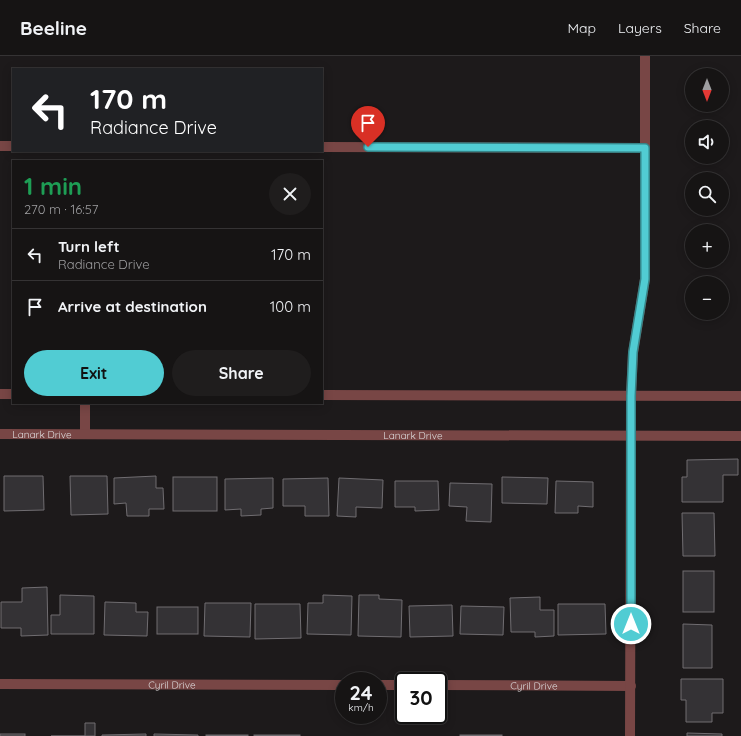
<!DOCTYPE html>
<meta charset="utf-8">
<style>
:root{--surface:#161414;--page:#1f1d1d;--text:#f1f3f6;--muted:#9e9ea0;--line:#353334;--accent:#51ccd3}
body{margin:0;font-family:Quicksand,sans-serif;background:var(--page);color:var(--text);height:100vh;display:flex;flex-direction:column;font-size:15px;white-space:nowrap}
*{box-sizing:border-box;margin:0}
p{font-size:13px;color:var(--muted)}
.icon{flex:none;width:22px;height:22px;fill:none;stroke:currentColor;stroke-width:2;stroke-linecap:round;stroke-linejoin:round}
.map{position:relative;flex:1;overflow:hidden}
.side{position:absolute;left:12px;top:104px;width:311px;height:244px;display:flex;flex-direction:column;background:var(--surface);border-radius:0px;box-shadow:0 2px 10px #0003,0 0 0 1px var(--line)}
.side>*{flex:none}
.banner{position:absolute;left:12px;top:12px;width:311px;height:84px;border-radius:0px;box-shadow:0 2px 10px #0003,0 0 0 1px var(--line);background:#202124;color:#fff;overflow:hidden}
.needle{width:26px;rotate:180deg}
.fabs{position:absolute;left:685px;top:12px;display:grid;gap:8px}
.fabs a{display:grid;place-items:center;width:44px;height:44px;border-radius:50%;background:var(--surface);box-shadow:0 2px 10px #0003,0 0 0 1px var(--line);font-size:20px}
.speed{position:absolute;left:335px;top:616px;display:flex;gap:8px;font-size:20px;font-weight:700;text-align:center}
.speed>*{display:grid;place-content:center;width:52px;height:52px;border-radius:50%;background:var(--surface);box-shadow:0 2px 10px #0003,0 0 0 1px var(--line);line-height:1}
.speed small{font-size:10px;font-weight:400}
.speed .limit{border:2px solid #111;border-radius:6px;background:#fff;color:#111}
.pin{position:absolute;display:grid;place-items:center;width:34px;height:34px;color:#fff;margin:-41px -17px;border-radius:50% 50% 50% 0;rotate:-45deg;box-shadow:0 0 4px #0007}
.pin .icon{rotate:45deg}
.me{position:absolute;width:44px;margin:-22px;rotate:0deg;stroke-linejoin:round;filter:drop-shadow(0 0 3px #0008)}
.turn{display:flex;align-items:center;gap:14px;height:84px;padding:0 12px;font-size:18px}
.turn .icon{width:52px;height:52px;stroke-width:2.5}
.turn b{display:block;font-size:28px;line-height:34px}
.round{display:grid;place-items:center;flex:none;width:42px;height:42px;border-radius:21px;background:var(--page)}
.overview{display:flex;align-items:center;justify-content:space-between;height:68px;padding:0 12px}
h1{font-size:24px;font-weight:700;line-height:30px;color:#1e9e55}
.action{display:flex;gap:8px;margin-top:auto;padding:8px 12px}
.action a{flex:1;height:46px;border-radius:24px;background:var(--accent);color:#111;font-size:16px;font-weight:700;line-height:46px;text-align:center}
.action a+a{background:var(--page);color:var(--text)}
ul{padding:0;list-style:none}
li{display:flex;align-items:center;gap:12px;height:52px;padding:0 12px;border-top:1px solid var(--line)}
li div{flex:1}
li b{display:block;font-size:15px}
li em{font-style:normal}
header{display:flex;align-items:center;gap:24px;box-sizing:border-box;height:56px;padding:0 20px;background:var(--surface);border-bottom:1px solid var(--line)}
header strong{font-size:19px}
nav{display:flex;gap:22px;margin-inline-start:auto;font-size:14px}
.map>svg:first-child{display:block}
</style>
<header>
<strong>Beeline</strong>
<nav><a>Map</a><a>Layers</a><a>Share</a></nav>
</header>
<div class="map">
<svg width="741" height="680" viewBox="0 0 741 680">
<rect width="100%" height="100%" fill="#1d1a1b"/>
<!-- building -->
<g fill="#343235" stroke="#706d71">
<path d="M738,403V419H723V446H682V421H687V404Z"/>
<path d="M4,420H43L44,454L4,455Z"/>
<path d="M70,420H107L108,458L71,459Z"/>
<path d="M156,420V432H163L164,453H149V460H127L126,447L114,448V422Z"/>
<rect x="173" y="421" width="44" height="34"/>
<path d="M502,421L548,422L547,448L502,447Z"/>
<path d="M273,422V452L261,453V459L241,460V453L225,454V423Z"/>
<path d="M328,422L329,460H305V450H283V423Z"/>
<path d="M339,422L383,424L382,452L356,451V461L337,460Z"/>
<path d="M395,425H438L439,454L415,455V451H395Z"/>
<path d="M556,425L593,426V451L578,450V457H555Z"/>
<path d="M450,427L492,428L491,466L466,465L467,451L449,450Z"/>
<path d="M682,457H714L715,500H683Z"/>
<rect x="683" y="515" width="31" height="41"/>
<path d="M47,531L48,579L21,580V572H1V546H22V532Z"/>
<path d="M60,539L94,540V578H51V559H60Z"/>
<path d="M323,539L352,540L351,579L307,578L308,547H323Z"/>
<path d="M359,539H379V543L402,544L401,581L358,580Z"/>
<path d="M540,541V554H554V580L535,581V576H511L510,542Z"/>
<path d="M105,546L136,547V556H148L147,580L104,579Z"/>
<path d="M205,547H251L250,581L204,580Z"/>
<path d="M255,548H300L301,582L255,583Z"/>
<path d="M558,548H605L606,578L558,579Z"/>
<path d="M452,549L453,580L410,581L409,550Z"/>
<path d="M461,550L504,551L503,579L460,578Z"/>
<rect x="157" y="551" width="41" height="27"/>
<path d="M683,568L712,569V612H683Z"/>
<path d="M681,623H723V657H712V666H686V644H681Z"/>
<path d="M85,667H95V680H51H85Z"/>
<path d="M687,677L722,678V680H687Z"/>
<rect x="0" y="678" width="25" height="2"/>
<path d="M146,678V680H102V679Z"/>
<path d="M154,678L198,679V680H154Z"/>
<rect x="206" y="679" width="42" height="1"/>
<rect x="254" y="679" width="46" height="1"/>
<rect x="460" y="679" width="42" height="1"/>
</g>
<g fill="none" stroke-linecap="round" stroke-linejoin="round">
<!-- minor -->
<g stroke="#784645" stroke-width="10">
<path d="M0,90H13"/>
<path d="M322,91L645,92"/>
<path d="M0,338H13"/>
<path d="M322,339L741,340"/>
<path d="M85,347V378"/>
<path id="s1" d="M0,378L741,380"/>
<path id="s2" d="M0,628L344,629"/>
<path d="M378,629H404"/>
<path id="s3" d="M438,629L631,630"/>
<path d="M630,680L631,340L633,297L645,223V0"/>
</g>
</g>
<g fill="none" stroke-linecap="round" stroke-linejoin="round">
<defs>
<path id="route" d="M368,91L645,92V223L633,296L631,340V568"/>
</defs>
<!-- route casing -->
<use href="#route" stroke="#358589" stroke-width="10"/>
<!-- route -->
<use href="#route" stroke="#51ccd3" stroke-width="7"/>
</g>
<g text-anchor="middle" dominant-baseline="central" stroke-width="4" stroke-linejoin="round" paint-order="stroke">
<!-- street labels -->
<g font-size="10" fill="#dddbdc" stroke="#1d1a1b">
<text stroke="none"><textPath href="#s1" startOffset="42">Lanark Drive</textPath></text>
<text stroke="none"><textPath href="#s1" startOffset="413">Lanark Drive</textPath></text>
<text stroke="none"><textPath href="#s2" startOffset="172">Cyril Drive</textPath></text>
<text stroke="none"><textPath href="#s3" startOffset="96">Cyril Drive</textPath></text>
</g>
</g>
</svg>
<div class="fabs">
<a><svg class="needle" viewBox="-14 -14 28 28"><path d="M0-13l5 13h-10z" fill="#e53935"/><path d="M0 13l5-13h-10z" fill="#9e9ea0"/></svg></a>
<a><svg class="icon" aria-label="sound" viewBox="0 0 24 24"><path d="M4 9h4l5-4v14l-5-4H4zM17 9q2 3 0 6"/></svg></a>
<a><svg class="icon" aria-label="search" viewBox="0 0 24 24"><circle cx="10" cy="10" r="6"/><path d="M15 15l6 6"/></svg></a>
<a>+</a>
<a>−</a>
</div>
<div class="speed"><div>24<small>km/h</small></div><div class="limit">30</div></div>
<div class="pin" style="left:368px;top:91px;background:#d93025"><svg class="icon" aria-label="arrive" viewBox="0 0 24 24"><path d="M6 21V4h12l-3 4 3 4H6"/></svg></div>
<svg class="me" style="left:631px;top:568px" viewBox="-20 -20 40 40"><circle r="17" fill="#51ccd3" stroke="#fff" stroke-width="3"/><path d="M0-11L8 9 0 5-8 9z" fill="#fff"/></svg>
<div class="banner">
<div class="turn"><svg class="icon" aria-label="left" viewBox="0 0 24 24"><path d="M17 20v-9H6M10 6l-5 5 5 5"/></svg><div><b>170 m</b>Radiance Drive</div></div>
</div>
<section class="side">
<div class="overview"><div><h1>1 min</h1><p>270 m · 16:57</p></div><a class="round"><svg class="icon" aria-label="close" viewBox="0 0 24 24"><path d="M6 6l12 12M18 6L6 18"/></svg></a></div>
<ul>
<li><svg class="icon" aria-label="left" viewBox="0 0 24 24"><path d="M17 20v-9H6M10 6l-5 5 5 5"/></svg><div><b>Turn left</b><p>Radiance Drive</p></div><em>170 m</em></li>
<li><svg class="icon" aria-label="arrive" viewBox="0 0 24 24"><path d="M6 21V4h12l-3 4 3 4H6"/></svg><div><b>Arrive at destination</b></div><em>100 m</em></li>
</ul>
<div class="action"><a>Exit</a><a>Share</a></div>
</section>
</div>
